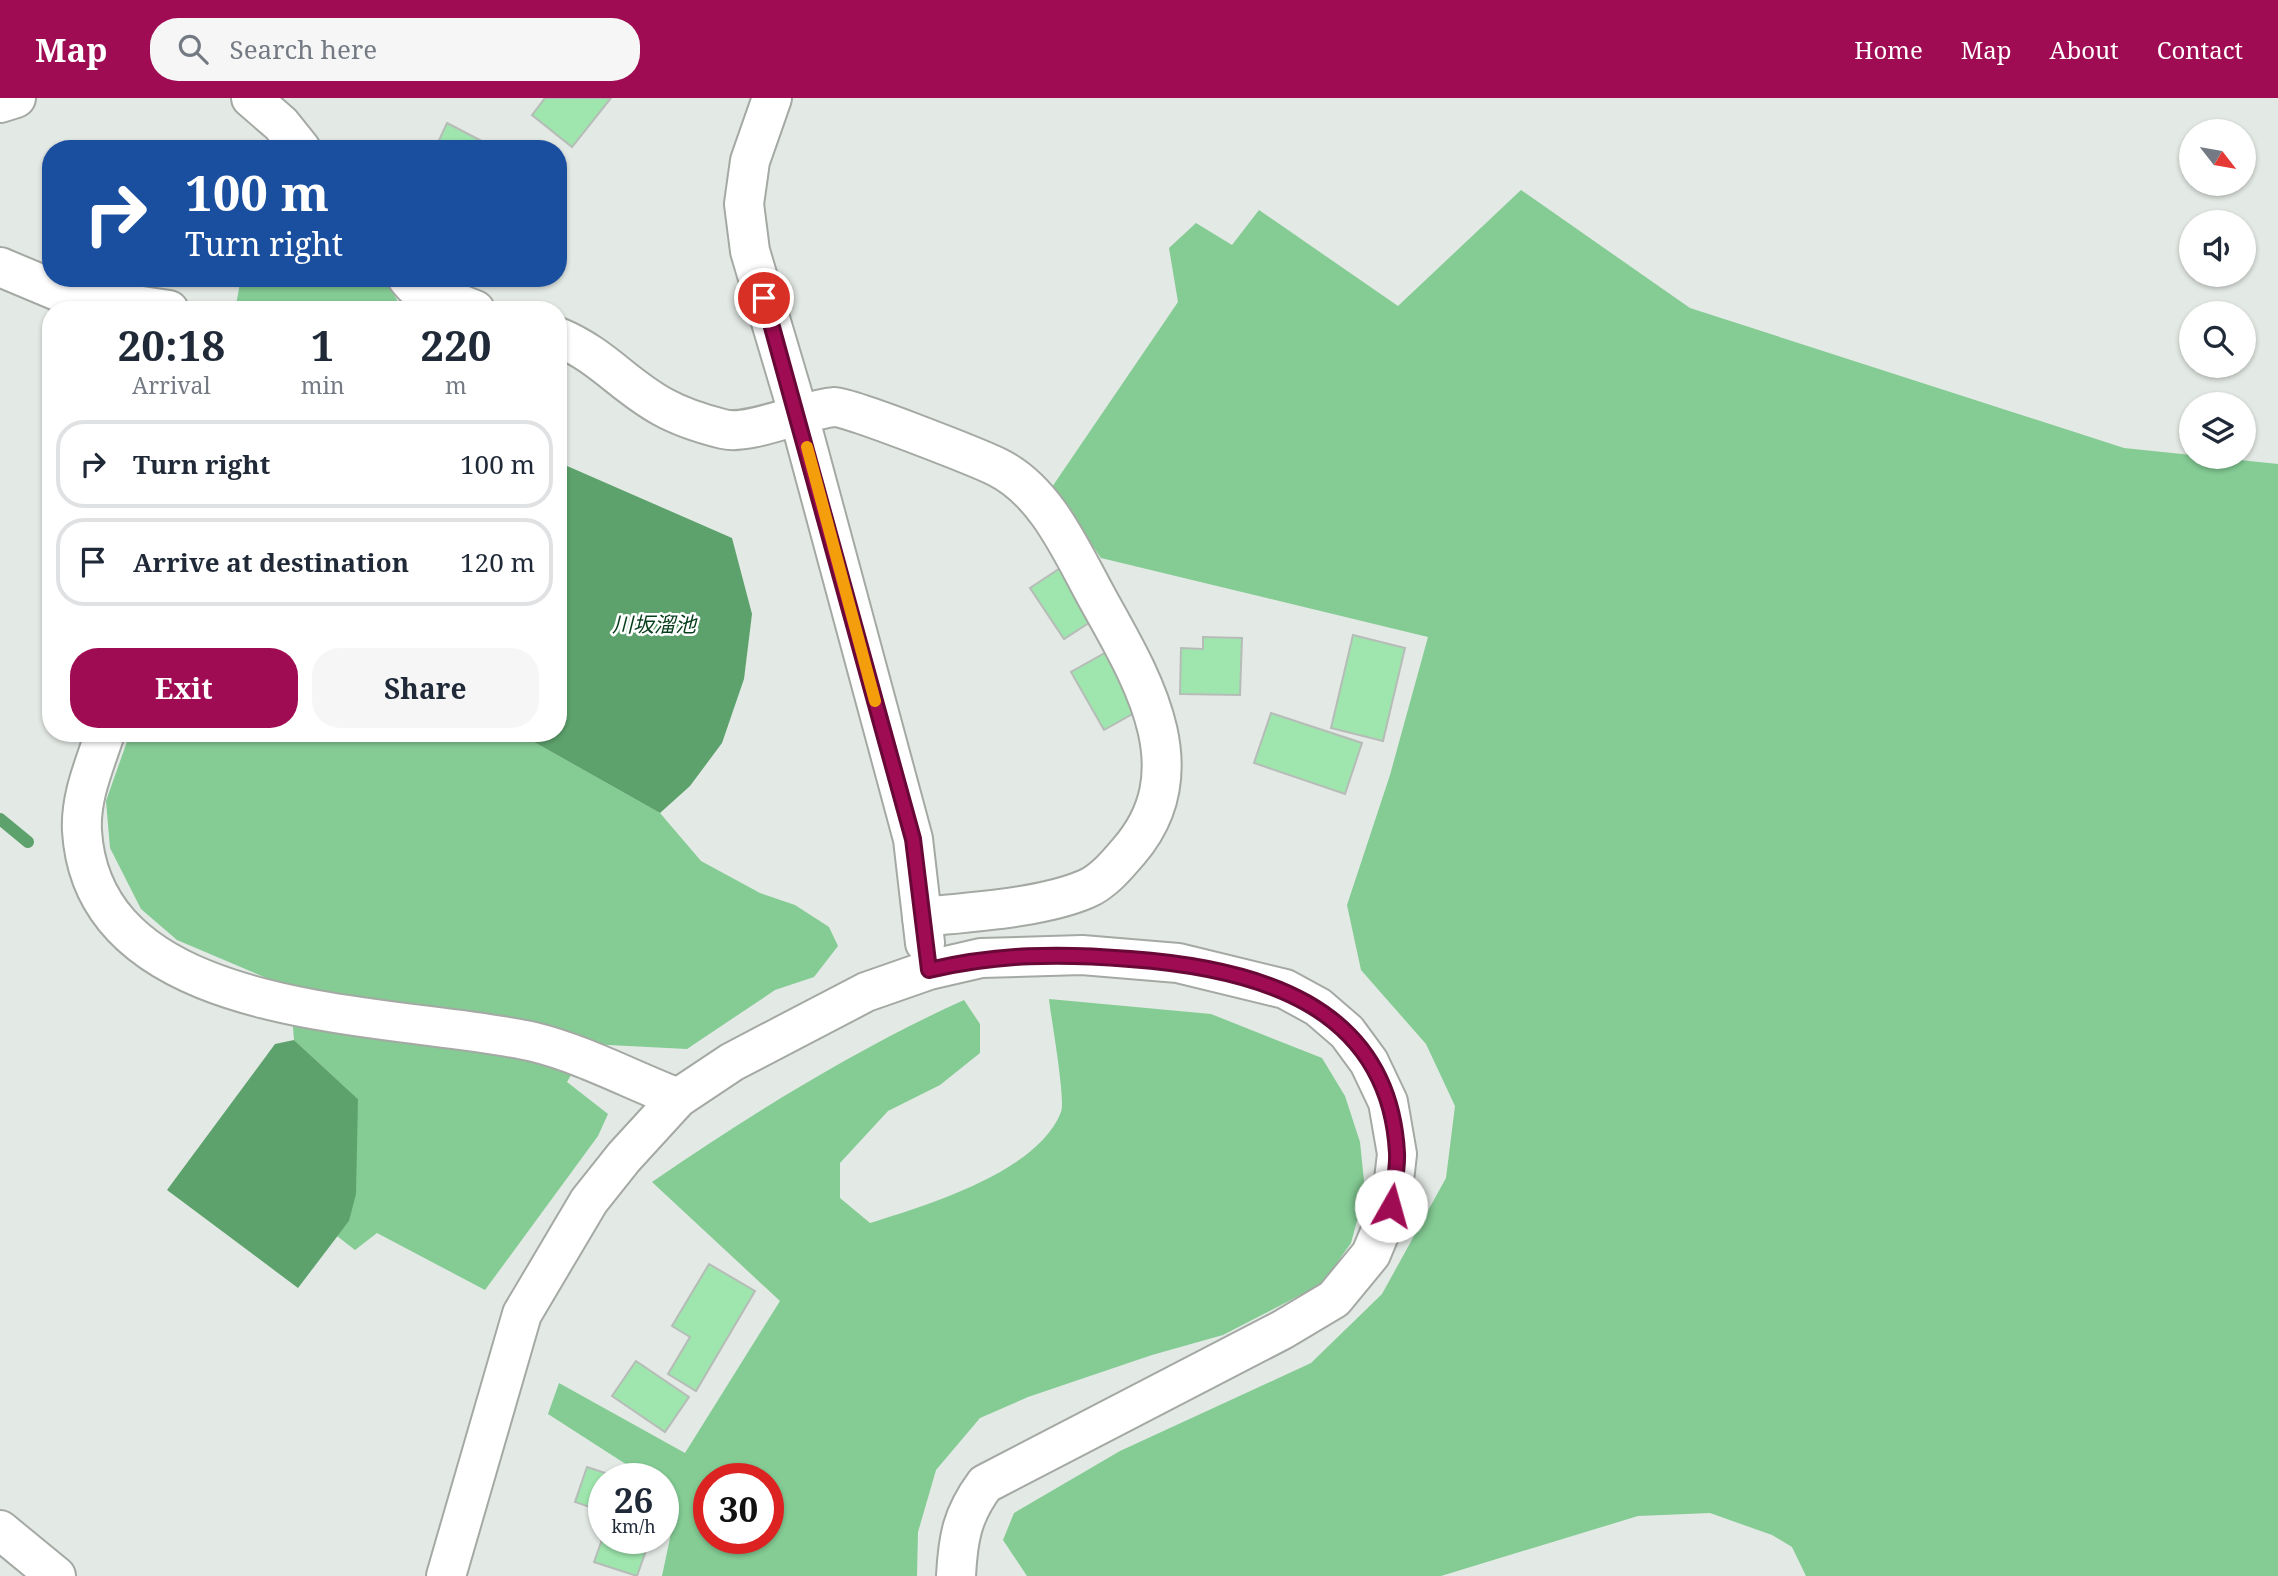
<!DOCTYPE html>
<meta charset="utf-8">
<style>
:root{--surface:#fff;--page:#f6f6f7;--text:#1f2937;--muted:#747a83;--line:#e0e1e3;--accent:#9f0c53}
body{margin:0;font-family:"Noto Serif","Noto Sans JP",serif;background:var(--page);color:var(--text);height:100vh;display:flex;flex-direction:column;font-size:26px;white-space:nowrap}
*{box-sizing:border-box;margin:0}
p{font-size:23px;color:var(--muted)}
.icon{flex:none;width:38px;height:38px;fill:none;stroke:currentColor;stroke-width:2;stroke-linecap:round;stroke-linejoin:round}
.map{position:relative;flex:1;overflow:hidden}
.side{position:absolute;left:42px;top:203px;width:525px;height:441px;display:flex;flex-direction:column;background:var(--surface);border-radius:28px;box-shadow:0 2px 5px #0004}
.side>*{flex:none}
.top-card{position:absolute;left:42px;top:42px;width:525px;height:147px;border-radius:28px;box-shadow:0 2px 5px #0004;background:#1a4fa0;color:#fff;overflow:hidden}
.needle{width:46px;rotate:121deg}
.buttons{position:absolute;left:2179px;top:21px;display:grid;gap:14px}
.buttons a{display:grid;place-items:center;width:77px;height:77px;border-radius:50%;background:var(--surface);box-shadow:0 2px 5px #0004;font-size:35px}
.speed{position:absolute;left:588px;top:1365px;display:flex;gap:14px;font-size:35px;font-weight:700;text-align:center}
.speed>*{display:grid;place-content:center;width:91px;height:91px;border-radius:50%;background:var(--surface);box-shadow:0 2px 5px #0004;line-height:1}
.speed small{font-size:18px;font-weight:400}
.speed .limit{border:10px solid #d22;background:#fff;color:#111}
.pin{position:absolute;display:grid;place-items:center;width:60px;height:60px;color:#fff;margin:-30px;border:4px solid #fff;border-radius:50%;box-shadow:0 2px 7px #0007}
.me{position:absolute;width:77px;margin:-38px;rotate:7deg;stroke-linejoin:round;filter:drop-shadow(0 0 5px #0008)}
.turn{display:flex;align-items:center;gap:24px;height:147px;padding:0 28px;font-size:32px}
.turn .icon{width:91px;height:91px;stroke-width:2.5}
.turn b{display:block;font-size:49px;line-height:60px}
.eta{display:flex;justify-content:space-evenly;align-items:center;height:119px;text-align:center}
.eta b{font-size:42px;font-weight:700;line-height:49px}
.button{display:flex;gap:14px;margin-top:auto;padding:14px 28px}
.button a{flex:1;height:80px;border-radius:28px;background:var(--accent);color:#fff;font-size:28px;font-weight:700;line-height:80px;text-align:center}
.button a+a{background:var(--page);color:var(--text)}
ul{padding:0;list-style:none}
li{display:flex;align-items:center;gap:21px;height:88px;margin:0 14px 10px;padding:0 14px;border:4px solid var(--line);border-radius:28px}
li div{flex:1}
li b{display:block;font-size:26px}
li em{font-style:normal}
header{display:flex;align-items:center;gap:42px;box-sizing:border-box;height:98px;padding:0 35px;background:var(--accent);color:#fff}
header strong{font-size:33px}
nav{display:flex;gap:38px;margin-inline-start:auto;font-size:24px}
.search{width:490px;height:63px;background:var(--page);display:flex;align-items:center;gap:18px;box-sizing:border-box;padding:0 24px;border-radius:28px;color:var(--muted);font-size:26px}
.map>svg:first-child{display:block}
</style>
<header>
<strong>Map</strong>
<div class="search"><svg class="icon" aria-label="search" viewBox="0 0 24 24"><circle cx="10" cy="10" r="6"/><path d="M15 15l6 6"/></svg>Search here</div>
<nav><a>Home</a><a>Map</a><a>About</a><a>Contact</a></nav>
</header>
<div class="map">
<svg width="2278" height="1478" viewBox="0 0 2278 1478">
<rect width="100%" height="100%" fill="#e3e9e4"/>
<!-- forest -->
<g fill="#84cb94" fill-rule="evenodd">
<path d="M1521,92L1690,210L2124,350L2278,366V1478H1806L1792,1449L1772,1437L1710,1415L1638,1418L1441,1478H1027L1003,1442L1014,1415L1120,1353L1311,1265L1382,1196L1446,1080L1455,1008L1426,946L1361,872L1347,807L1390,677L1428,539L1101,460L1052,389L1178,204L1169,150L1196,125L1232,147L1259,112L1398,208Z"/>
<path d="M241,180H386L399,206L397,212H235Z"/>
<path d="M130,635H518L660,715L701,763L760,795L795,807L829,829L838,848L814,879L775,892L687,951L589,946L567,984L608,1016L598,1038L485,1192L377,1135L355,1152L337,1138L349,1123L358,1001L294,942L290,890L177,842L141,811L110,750L106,703Z"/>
<path d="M1049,901L1211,916L1322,960L1345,998L1360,1044L1365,1093L1351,1145L1322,1186L1223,1237L1152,1257L1028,1299L980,1320L936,1372L918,1434L917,1478H662L673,1426L663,1422V1381H649L548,1316L559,1285L685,1355L780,1203L652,1084C751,1016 856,951 964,902L980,926V955L940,987L888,1013L840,1065V1100L870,1125C927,1107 1038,1074 1061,1014C1066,1002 1051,920 1049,901ZM709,1381H768V1440H709Z"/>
</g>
<!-- water -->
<g fill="#5da26d">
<path d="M558,364L732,440L752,516L744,581L722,645L690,688L660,715L518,635H558Z"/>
<path d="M294,942L358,1001L356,1096L349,1123L298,1190L167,1092L275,946Z"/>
</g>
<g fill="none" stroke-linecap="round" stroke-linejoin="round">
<!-- stream -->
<path stroke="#5da26d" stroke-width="12" d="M0,721L28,744"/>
</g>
<!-- building -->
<g fill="#9ee6ad" stroke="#b6bcb7" stroke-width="2">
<path d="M545,0H611L572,49L532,17Z"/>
<path d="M447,25L497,51H435Z"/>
<path d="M1065,467L1098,519L1064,541L1030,490Z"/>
<path d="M1353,537L1405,550L1383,643L1331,630Z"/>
<path d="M1203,539L1242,540L1240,597L1180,596L1181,550L1203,551Z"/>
<path d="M1110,552L1143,610L1104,632L1071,574Z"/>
<path d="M1271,615L1362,645L1345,696L1254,665Z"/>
<path d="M709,1166L755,1193L696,1293L668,1276L690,1239L672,1228Z"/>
<path d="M636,1263L689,1299L665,1334L612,1298Z"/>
<path d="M587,1369L623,1381H604V1414L575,1404Z"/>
<path d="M604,1436V1440H640L649,1444L637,1478L594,1464Z"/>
</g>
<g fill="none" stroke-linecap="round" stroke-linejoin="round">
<defs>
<g id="minor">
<path d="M251,0L281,26L301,51"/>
<path d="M772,0L750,63L744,106L750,153L799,318L913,741L925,845"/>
<path d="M0,5L16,0"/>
<path d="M0,169L67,197L169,212"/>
<path d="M407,180L414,188L475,212"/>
<path d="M558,239C602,257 624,288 663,309C681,319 703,326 723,331C749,338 806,311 835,309C847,308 979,360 997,369C1048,394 1073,457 1100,505C1143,582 1198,673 1129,753C1118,766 1103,784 1086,791C1042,810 970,814 922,819"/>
<path d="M105,635C95,666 80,699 82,733C94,928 398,913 534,944C583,956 631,982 678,1000"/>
<path d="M0,1432L56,1478"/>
<path d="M446,1478L522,1216L589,1103L624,1059L678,1000L732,964L866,894L929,872L981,860L1082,857L1178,865L1285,891L1318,909L1347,934L1369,964L1388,1004L1397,1056L1391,1108L1371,1156L1334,1201L1282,1232L985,1386C962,1417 958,1440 956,1478"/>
</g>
</defs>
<!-- minor casing -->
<use href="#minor" stroke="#a4a9a4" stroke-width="42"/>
<!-- minor -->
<use href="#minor" stroke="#fff" stroke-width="38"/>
</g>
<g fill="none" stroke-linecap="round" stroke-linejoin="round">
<defs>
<path id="route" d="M764,200L913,741L929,872C998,856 1059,855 1130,861C1254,870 1389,905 1397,1055C1398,1072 1393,1091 1391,1108"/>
</defs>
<!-- route casing -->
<use href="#route" stroke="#670836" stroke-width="18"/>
<!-- route -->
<use href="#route" stroke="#9f0c53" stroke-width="12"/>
<!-- slow -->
<path stroke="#f59e0b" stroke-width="12" d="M807,349L875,603"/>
</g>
<g text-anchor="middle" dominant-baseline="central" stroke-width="5" stroke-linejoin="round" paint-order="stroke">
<!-- water labels -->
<g font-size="21" font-style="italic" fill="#063d1a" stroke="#fff">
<text x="654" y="526">川坂溜池</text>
</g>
</g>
</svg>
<div class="buttons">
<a><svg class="needle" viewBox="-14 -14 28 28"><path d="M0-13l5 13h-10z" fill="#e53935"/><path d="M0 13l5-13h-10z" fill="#747a83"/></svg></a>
<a><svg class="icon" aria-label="sound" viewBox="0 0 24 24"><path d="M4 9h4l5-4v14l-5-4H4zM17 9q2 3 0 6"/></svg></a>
<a><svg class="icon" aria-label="search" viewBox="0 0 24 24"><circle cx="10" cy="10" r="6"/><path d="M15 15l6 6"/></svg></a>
<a><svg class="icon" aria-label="layers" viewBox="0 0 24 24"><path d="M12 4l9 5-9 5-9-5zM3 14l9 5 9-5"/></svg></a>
</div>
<div class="speed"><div>26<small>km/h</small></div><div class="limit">30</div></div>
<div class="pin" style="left:764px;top:200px;background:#d93025"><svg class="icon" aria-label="arrive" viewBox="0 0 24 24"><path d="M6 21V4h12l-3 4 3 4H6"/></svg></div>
<svg class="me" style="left:1391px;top:1108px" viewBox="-20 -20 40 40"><circle r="19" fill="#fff"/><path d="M0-13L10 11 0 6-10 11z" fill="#9f0c53"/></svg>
<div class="top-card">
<div class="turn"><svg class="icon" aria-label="right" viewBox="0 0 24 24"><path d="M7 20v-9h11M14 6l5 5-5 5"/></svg><div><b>100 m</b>Turn right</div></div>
</div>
<section class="side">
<div class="eta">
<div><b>20:18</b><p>Arrival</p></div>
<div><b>1</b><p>min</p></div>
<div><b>220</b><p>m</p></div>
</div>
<ul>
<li><svg class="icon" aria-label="right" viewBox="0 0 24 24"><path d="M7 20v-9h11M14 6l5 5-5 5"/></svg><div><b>Turn right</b></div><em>100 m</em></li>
<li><svg class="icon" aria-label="arrive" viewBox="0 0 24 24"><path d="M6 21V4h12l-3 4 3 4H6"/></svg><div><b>Arrive at destination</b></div><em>120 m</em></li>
</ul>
<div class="button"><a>Exit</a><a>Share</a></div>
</section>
</div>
